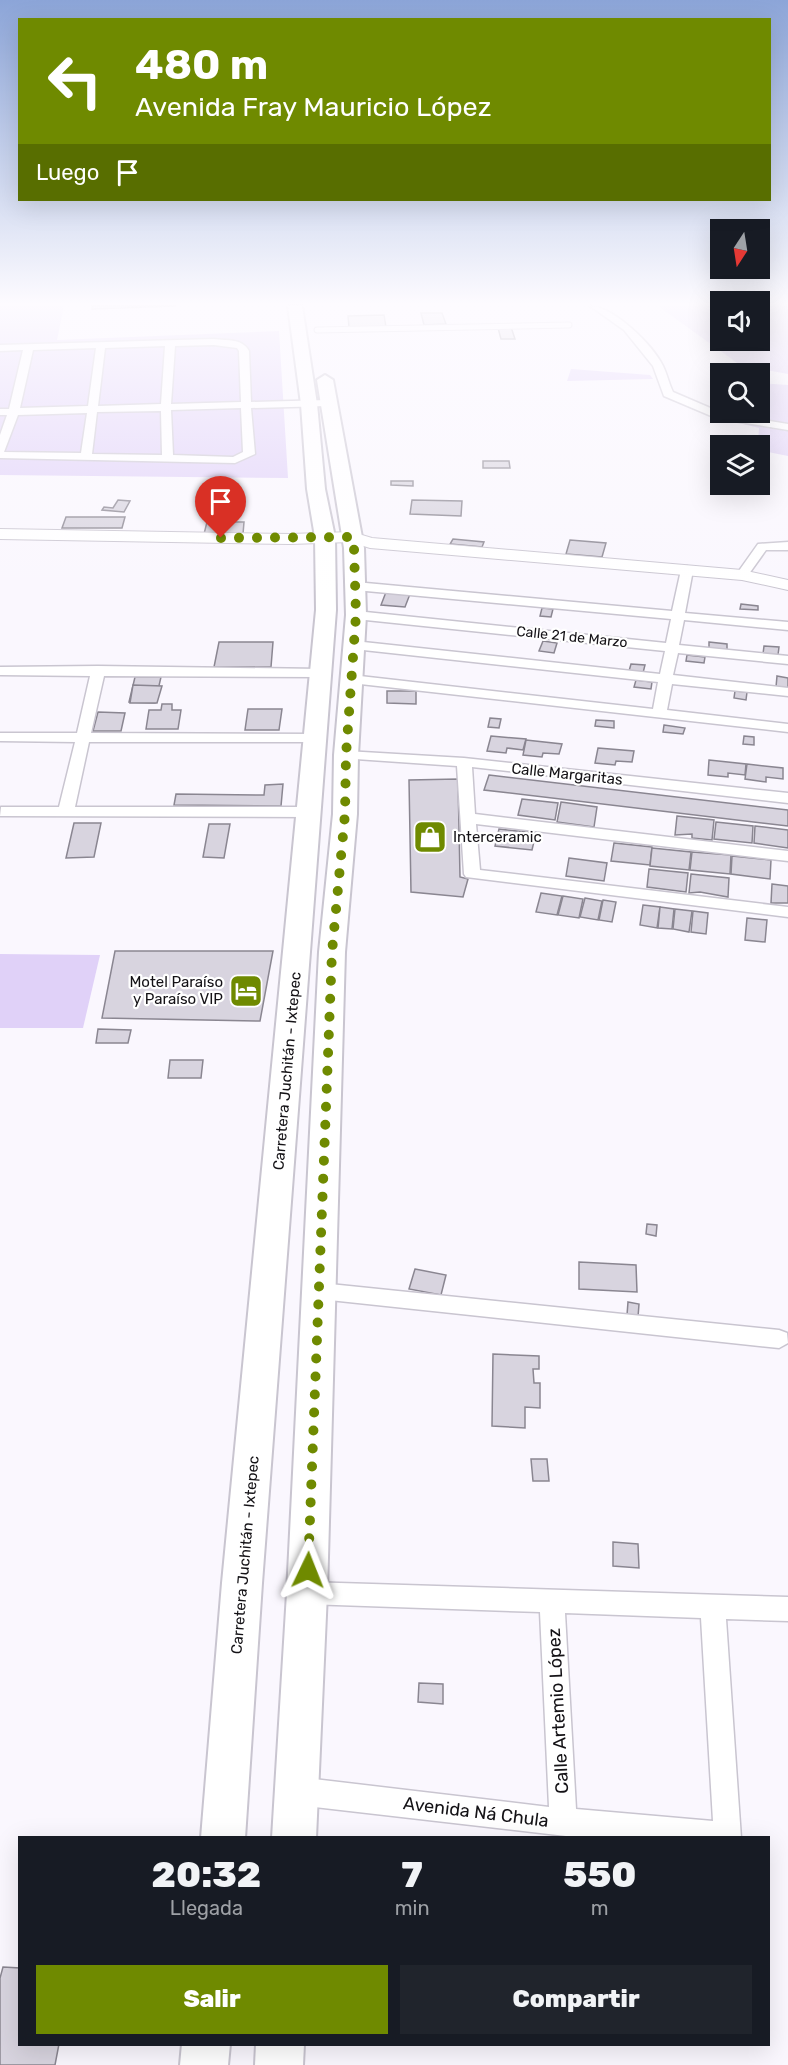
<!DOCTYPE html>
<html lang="es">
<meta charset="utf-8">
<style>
:root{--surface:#171b24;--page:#20242c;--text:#f1f3f6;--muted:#9ea1a6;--accent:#6f8a00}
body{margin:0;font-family:Rubik,sans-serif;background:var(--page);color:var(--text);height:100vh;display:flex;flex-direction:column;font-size:22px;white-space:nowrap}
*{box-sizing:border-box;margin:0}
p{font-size:20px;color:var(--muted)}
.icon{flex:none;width:33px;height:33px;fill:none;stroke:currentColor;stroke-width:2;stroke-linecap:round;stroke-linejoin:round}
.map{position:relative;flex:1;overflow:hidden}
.details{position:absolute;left:18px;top:1836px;width:752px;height:210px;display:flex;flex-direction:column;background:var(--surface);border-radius:0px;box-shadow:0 6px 24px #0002}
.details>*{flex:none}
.guide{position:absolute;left:18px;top:18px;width:753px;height:183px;border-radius:0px;box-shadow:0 6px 24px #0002;background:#6f8a00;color:#fff;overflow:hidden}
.needle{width:39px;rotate:192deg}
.buttons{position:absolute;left:710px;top:219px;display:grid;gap:12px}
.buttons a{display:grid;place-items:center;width:60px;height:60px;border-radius:0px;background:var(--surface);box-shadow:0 6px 24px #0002;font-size:30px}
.pin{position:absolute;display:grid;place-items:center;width:51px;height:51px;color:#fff;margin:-62px -26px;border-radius:50% 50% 50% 0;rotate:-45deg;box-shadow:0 0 6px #0007}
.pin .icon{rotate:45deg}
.me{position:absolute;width:66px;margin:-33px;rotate:2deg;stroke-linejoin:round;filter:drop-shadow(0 0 4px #0008)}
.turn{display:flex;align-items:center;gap:21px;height:126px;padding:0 18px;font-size:27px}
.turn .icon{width:78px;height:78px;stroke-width:2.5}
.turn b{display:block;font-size:42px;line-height:51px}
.then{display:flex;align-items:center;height:57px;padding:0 18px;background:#0003;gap:12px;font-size:22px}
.eta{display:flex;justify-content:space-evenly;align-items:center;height:102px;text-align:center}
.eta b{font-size:36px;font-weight:800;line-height:42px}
.cta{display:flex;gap:12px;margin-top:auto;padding:12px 18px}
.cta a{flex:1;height:69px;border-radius:0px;background:var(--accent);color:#fff;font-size:24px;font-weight:800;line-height:69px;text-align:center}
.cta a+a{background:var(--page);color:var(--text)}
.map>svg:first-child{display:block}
</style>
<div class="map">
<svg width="788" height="2065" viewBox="0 0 788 2065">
<rect width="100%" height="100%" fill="#faf7fe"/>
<!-- green -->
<g fill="#e0d1f8">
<path d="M0,306H64L57,340L279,331L288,478L0,475Z"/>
<path d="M658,306H720V340H759V306H788V374L740,365Z"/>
<path d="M571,369L650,375L653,379L567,381Z"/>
<path d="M759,383L788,385V456L768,452L758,443L759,428L735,422L729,413L759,412Z"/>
<path d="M0,954L100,955L83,1028H0Z"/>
</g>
<!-- building -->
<g fill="#d8d4df" stroke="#8a8691" stroke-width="1.5">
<path d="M92,306H176L92,309Z"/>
<path d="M421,313H442L446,324L424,325Z"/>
<path d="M384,315L386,327H349L348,316Z"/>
<path d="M511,327L515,339H501L498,328Z"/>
<path d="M483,461H509L510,468H483Z"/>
<path d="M391,481H413V486L391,485Z"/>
<path d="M118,500L130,501L124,512L102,510L104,507L113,508Z"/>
<path d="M412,500L462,501L461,516L410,514Z"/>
<path d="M66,517H125L122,528H62Z"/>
<path d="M207,522H244L243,534H204Z"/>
<path d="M453,539L484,542L482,547L450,544Z"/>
<path d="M570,540L606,543L602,557L566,554Z"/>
<path d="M386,592L410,594L405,607L381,605Z"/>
<path d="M741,604L758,606V610L740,609Z"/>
<path d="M542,608L553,609L551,617L540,616Z"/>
<path d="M543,641L557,643L554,653L539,651Z"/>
<path d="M219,642H273L271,667H214Z"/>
<path d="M709,642L727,644V651L709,650Z"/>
<path d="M764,646L779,647L778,655L763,654Z"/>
<path d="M687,655L705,657L704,663L686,661Z"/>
<path d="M631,664L645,665L643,673L629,671Z"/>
<path d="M777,676L788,678V688L776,687Z"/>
<path d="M135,677H161L155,703L129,702Z"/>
<path d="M636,680L652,682L651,689L634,687Z"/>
<path d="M133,685L162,686L157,703H130Z"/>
<path d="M387,691H416V704L387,703Z"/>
<path d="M735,691L747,692L746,700L734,698Z"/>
<path d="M162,704H172V710H181L178,729H146L149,710H161Z"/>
<path d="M248,709H282L279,730H245Z"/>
<path d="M98,712L125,713L121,731H93Z"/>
<path d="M490,718L501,719L499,728L488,727Z"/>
<path d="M596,720L614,721V728L595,726Z"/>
<path d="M664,725L685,728L683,734L663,732Z"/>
<path d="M491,736L526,739L523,750L507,748L506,753L487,751Z"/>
<path d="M744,736L754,737V745L743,744Z"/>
<path d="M526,740L562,744L559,754L543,753L542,757L523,755Z"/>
<path d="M598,748L634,751L632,762L616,761L615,765L595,763Z"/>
<path d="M709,760L746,764L745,775L728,773V777L708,775Z"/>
<path d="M747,764L783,768V779L766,777V782L745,779Z"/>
<path d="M489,775L788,810V826L484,790Z"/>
<path d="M458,779L460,877L468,879L463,897L411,892L409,780Z"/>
<path d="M283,784L281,806L174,805L176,794L264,795L265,785Z"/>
<path d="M522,799L558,803L555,820L518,815Z"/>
<path d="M561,802L597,807L594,827L557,822Z"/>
<path d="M677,816L714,820L712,840L692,838V834L675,835Z"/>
<path d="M716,822L753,826L752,843L714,839Z"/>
<path d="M74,823H101L94,857L66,858Z"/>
<path d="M209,824H230L224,858L203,857Z"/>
<path d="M755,826L788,830V848L754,843Z"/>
<path d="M499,829L536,833L532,850L495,846Z"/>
<path d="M614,843L652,847L650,865L611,861Z"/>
<path d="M652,848L691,852L689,870L650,866Z"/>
<path d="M692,852L731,855L730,874L690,870Z"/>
<path d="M732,856L771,860L770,879L731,874Z"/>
<path d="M569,858L607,863L604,881L566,876Z"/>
<path d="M649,869L688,873L686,892L647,887Z"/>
<path d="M691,874L729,878L728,897L700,892L689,893Z"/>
<path d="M772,884L788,886V903H771Z"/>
<path d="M541,893L562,896L557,915L536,912Z"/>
<path d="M563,896L583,899L579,918L558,915Z"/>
<path d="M585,898L602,901L598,920L580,917Z"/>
<path d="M603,900L616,902L612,922L599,920Z"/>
<path d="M643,905L660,907L657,928L640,925Z"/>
<path d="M660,907L674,909L672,929L658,928Z"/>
<path d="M675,909L692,911L689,932L673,929Z"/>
<path d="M693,911L708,913L706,934L691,932Z"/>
<path d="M747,918L767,920L765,942L745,940Z"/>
<path d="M115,951H273L260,1021L102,1018Z"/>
<path d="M98,1029L131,1030L128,1043H96Z"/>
<path d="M170,1060H203L201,1078H168Z"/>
<path d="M647,1224L657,1225L656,1236L646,1234Z"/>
<path d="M579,1262L636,1265L637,1292L579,1289Z"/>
<path d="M415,1269L446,1275L441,1295L409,1289Z"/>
<path d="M628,1302L639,1304L638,1317L627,1315Z"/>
<path d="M493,1354L539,1356V1369H533L534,1383H540V1408L525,1407V1428L492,1426Z"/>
<path d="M531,1459H547L549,1481H533Z"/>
<path d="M613,1542L638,1544L639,1568L613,1566Z"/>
<path d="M419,1683L443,1684V1704L418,1702Z"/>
<path d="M3,1967L20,1968V2044H59L55,2065H0V1978Z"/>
</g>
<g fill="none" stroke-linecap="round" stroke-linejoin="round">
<defs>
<path id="lane" d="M317,330L569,325"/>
<g id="street">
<path d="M590,306C613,306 653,345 663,366C667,374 669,384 673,392L722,413L788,424V430L716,418L664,396L653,366L624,330Z"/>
<path d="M214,339C227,341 242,338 249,351L251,402L328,400L333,403L328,406L251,408L255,454L235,463L0,458V435L7,415H0V409H9L23,350L0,351V345ZM214,345L237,348L239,351L241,402L171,404L175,346ZM165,346L161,404L98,406L105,348ZM96,348L88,406L20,408L33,350ZM241,408L243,452L233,457L173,455L171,410ZM161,411L162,455L92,454L97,412ZM87,413L81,453L4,452L18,415Z"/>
<path d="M788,542V550H766L746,578H738L736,575L758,544Z"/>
<path d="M687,566L693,570L685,613L788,622V630L684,620L679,645L788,656V664L678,653L673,675L788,688V696L672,684L667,710L788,724V732L351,683L344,679L351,675L653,709L658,682L354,649L347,645L354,641L660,674L665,651L356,619L350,615L356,611L666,643L671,619L355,590L349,586L355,582L672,611L681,570Z"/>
<path d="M98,666L321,669L328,673L321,677L104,676L91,733L316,734L323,738L316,742H89L75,807H310L318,812L310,817L0,816L1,807H59L75,742L0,741V733H77L90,676L0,675V667Z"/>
<path d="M346,751L464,758L788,793V803L472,767L475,814L788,851V861L476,824L480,870L788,907V917L466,877L464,874L457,766L341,758L339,755Z"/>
<path d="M320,1283L779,1330L787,1333L788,1343L779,1348L320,1299L313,1297L309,1291L313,1285Z"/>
<path d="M307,1582L788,1597V1621L726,1619L741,1838H583L297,1805L287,1801L283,1791L287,1781L297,1777L549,1807L540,1612L307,1604L298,1601L295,1593L298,1585ZM565,1613L701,1618L713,1821L576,1809Z"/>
</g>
<path id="secondary" d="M0,529L290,534L352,532L372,538L742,570L788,580V590L742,580L370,548L351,542L290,544L0,539Z"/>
<g id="primary">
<path d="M288,306H302L317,404L325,489L335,537L336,610L262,1583L245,1838H201L222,1583L316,610L315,537L307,489L301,404Z"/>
<path d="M325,375L333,380L364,548L366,615L358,755L357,814L345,952L327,1593L316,1838H272L287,1593L319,952L333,814L334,755L346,615L344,548L317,380Z"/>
<path d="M182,2044H230L228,2065H180Z"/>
<path d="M256,2044H304L303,2065H255Z"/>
</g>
</defs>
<!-- lane casing -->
<use href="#lane" stroke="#c9c5d0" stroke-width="7"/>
<!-- street casing -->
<use href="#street" stroke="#c9c5d0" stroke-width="3"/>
<!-- secondary casing -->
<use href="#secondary" stroke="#c9c5d0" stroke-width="2"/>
<!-- primary casing -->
<use href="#primary" stroke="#c9c5d0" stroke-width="4"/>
<!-- lane -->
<use href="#lane" stroke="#fff" stroke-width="5"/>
<!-- street -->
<use href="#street" fill="#fff" fill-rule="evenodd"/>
<!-- secondary -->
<use href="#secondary" fill="#fff" fill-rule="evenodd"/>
<!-- primary -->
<use href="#primary" fill="#fff" fill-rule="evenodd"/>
</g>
<!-- sky -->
<linearGradient id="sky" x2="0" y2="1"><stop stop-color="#8ca5d8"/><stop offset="0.51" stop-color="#fdfbff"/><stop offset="1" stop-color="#fdfbff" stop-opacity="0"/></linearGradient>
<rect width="788" height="595" fill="url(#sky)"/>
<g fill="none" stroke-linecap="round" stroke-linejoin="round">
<!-- route -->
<path stroke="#6f8a00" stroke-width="10" stroke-dasharray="0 18" d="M221,538L352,537L354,548L356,615L346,755L345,814L332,952L308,1570"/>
</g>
<!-- icons -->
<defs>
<symbol id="shop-square" viewBox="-11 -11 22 22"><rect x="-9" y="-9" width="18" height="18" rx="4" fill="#6f8a00" stroke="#fff"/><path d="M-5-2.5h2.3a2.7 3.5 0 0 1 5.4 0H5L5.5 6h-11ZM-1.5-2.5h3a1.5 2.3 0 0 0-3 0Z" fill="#fff"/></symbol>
<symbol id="hotel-square" viewBox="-11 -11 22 22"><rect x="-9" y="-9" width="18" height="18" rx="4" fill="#6f8a00" stroke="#fff"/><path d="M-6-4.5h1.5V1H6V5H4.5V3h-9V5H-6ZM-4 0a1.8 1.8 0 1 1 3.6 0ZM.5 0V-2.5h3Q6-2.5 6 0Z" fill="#fff"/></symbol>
</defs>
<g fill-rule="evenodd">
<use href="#shop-square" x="411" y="818" width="38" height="38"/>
<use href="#hotel-square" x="227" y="972" width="38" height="38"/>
</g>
<g text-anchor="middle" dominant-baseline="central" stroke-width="4.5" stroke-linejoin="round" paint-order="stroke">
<!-- far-street labels -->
<g font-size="14" fill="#141216" stroke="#fff">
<text transform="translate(572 637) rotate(6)">Calle 21 de Marzo</text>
</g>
<!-- street labels -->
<g font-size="15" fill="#141216" stroke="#fff">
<text transform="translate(567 774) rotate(6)">Calle Margaritas</text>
<text transform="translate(287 1071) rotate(-85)">Carretera Juchitán - Ixtepec</text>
<text transform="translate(245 1555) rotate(-85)">Carretera Juchitán - Ixtepec</text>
</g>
<!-- poi labels -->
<g font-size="15" fill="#141216" stroke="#fff" text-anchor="start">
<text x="453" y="837">Interceramic</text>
<text x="223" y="982" text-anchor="end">Motel Paraíso<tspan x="223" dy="17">y Paraíso VIP</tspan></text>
</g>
<!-- near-street labels -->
<g font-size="18" fill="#141216" stroke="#fff">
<text transform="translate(558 1711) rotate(-93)">Calle Artemio López</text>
<text transform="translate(476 1812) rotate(7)">Avenida Ná Chula</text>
</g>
</g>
</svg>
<div class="buttons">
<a><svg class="needle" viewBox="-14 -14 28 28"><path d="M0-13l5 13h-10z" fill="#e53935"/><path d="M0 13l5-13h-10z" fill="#9ea1a6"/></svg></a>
<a><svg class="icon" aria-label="sound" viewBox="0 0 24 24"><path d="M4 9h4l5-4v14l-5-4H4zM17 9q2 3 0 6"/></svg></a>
<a><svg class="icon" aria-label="search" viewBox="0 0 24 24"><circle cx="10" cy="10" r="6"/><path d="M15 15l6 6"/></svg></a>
<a><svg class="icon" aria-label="layers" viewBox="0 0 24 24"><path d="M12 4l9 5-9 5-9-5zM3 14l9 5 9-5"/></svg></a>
</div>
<div class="pin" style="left:221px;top:538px;background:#d93025"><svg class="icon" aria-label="arrive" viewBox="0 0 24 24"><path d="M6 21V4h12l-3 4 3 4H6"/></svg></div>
<svg class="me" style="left:308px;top:1570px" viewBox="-20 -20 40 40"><path d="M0-17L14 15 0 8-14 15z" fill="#6f8a00" stroke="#fff" stroke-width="4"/></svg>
<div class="guide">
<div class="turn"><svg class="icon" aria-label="left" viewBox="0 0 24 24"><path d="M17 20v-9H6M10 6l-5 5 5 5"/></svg><div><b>480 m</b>Avenida Fray Mauricio López</div></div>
<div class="then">Luego<svg class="icon" aria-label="arrive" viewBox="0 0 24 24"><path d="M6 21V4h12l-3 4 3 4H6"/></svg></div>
</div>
<section class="details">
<div class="eta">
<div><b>20:32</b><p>Llegada</p></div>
<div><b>7</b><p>min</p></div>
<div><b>550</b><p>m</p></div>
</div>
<div class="cta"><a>Salir</a><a>Compartir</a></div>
</section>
</div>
